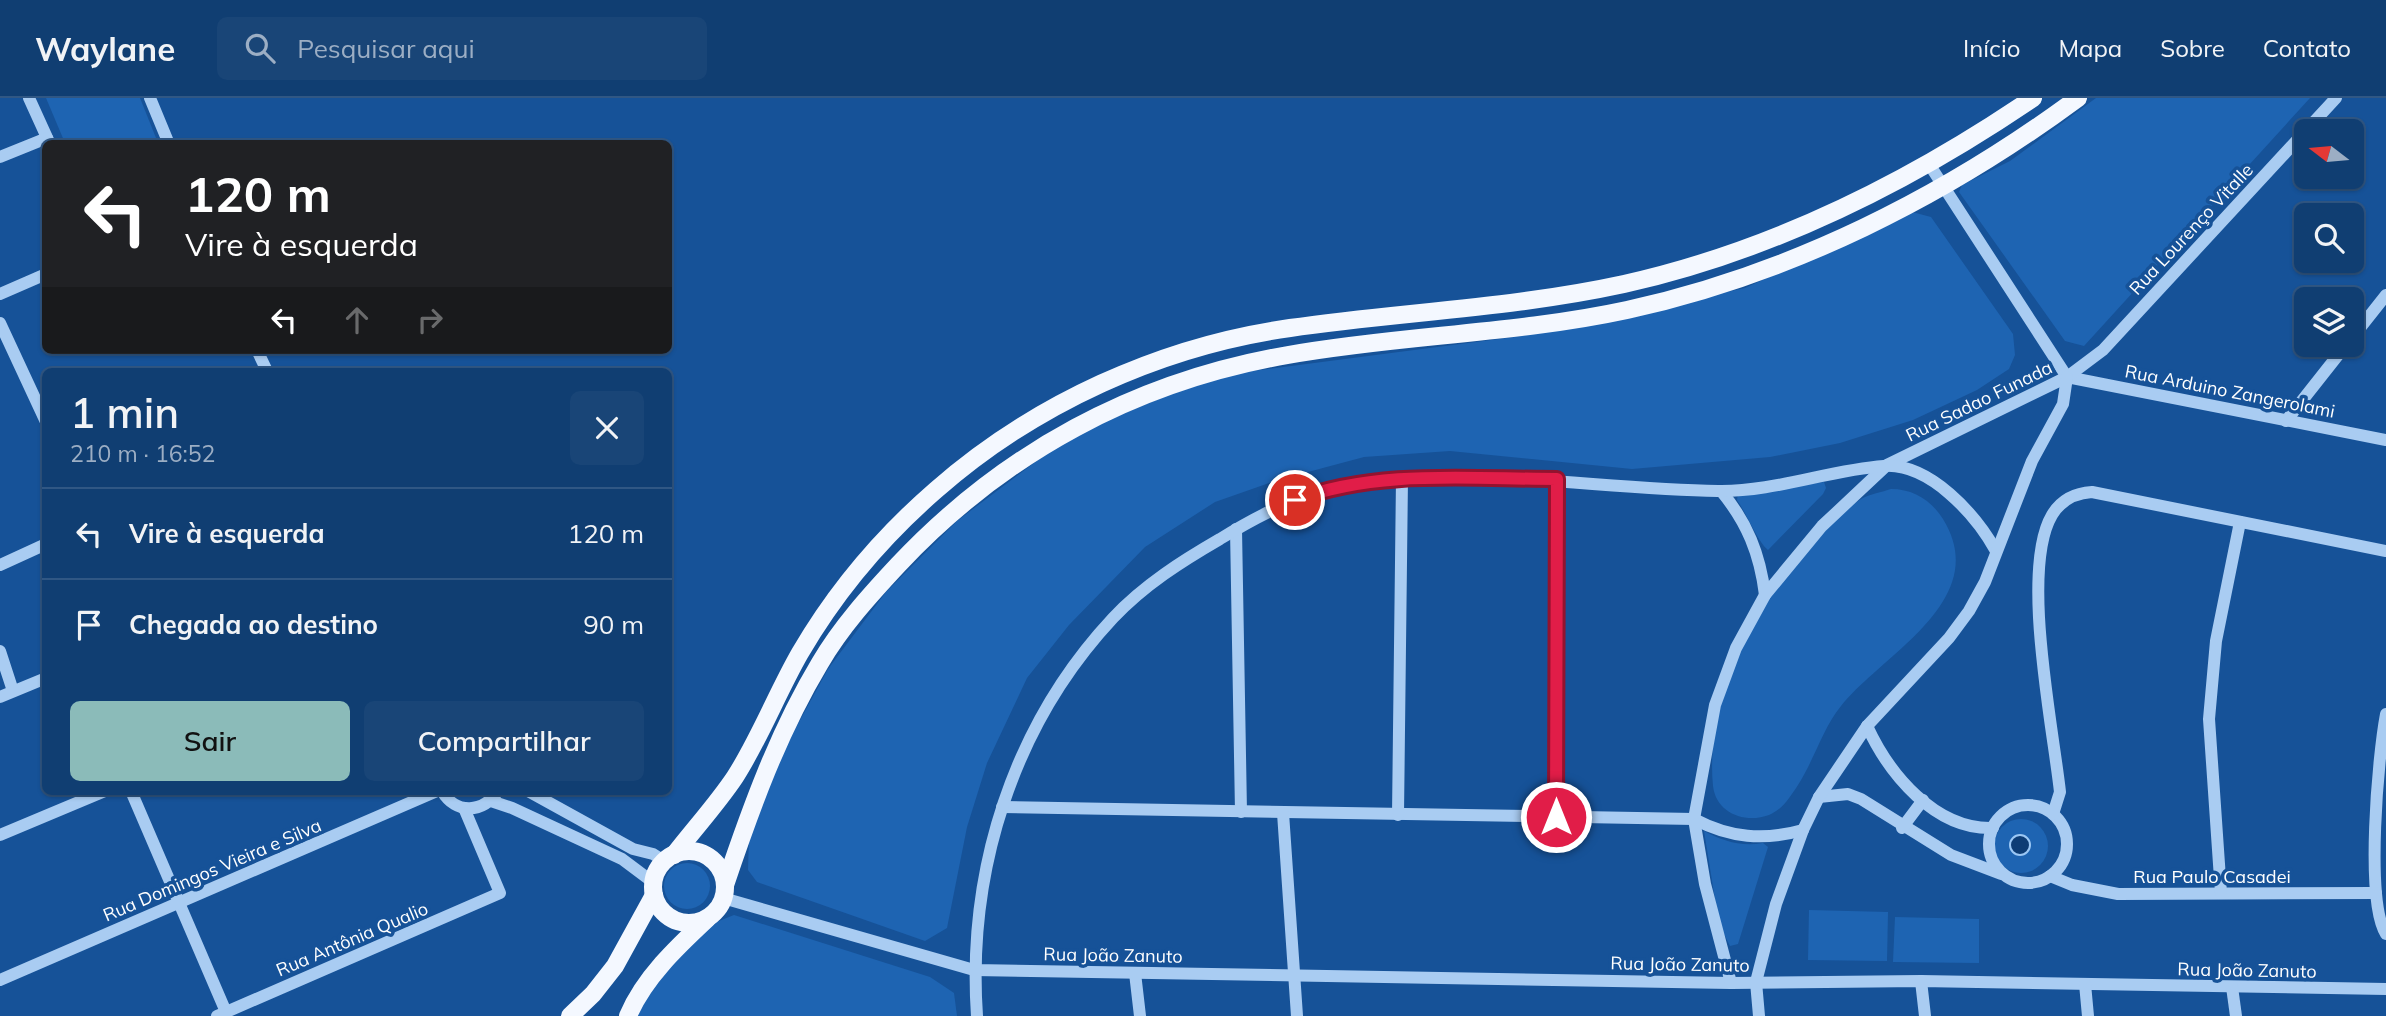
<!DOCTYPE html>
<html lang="pt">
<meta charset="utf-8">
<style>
:root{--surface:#103e72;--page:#194577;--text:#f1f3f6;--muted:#9caec4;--line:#305784;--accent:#8bbbb9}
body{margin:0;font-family:Mulish,sans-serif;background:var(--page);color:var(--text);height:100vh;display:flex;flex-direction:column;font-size:26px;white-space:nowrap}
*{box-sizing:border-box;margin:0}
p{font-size:23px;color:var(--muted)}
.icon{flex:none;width:38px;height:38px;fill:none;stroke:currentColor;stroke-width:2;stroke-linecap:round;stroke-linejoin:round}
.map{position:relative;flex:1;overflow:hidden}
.panel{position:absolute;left:42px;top:270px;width:630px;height:427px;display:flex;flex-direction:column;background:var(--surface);border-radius:10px;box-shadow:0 2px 5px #0004,0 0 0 2px var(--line)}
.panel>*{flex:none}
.hud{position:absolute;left:42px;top:42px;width:630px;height:214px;border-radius:10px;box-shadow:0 2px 5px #0004,0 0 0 2px var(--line);background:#202124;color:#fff;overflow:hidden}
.needle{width:46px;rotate:286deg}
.fabs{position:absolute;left:2294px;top:21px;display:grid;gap:14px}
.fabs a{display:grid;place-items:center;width:70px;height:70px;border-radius:10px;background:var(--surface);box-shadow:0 2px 5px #0004,0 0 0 2px var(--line);font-size:35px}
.pin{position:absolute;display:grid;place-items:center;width:60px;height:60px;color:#fff;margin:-30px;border:4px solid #fff;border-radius:50%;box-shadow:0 2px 7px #0007}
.me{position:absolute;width:77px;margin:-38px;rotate:0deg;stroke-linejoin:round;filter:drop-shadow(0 0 5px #0008)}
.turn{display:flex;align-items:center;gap:24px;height:147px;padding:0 28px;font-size:32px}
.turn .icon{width:91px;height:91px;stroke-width:2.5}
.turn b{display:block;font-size:49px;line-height:60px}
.lanes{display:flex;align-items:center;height:66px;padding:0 28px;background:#0003;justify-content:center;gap:35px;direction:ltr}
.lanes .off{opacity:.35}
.round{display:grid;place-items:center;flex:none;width:74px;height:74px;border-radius:10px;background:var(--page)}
.summary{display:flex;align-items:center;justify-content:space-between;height:119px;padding:0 28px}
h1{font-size:42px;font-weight:600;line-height:52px}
.cta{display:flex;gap:14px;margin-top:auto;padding:14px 28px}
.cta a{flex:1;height:80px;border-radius:10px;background:var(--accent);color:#111;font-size:28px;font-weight:600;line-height:80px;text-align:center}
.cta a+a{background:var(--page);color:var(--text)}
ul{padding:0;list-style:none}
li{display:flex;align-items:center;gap:21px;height:91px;padding:0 28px;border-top:2px solid var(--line)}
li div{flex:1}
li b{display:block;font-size:26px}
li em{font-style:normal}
header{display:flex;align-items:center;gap:42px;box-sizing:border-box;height:98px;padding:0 35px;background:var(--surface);border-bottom:2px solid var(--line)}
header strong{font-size:33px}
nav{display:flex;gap:38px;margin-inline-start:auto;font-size:24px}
.search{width:490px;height:63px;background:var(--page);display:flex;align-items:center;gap:18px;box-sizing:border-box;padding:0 24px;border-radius:10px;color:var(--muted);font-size:26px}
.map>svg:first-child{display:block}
</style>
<header>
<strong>Waylane</strong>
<div class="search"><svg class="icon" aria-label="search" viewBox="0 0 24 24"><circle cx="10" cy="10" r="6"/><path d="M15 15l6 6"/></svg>Pesquisar aqui</div>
<nav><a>Início</a><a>Mapa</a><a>Sobre</a><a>Contato</a></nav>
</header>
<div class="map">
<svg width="2386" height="918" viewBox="0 0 2386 918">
<rect width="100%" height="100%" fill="#165298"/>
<!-- green -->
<g fill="#1e64b2">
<path d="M46,0H140L158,45H65Z"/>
<path d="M2096,0H2310L2084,248L2065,243L1959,94L1962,87L2010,63Z"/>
<path d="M1912,114L1931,119L2013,236L2015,257L2009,271L1977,292L1913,322L1840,345L1770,359L1632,371L1450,353L1364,359L1278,382L1215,404L1145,449L1069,527L1027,580L987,665L967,729L947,830L925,843L757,784L748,772L749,740L782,655L828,571L886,494L957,423L1070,338L1214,278L1522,238L1745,190Z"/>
<path d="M1824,384L1826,390L1823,396L1768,452C1757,443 1747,416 1737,402L1738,396Z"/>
<path d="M1891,391C1913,391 1931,402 1943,421C1993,502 1883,556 1841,608C1823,630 1814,662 1798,687C1790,699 1783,711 1769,717C1745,726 1716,715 1713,688C1707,628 1731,555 1764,506C1776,489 1791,473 1805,457C1822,437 1839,415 1861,401C1870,396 1882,394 1891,391Z"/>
<circle cx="2021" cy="748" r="27"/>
<path d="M1704,733C1723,743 1741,749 1763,745L1768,749L1738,846L1730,848L1719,826Z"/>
<circle cx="687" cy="788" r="23"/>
<path d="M1809,812L1888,814L1887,863L1808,862Z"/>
<path d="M734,817L930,879L954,895L957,918H633L668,872L709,827Z"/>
<path d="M1895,819L1979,821V865L1893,864Z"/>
</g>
<!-- water -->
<circle fill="#0e3d75" stroke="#9bc7f4" stroke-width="2" cx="2020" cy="747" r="10"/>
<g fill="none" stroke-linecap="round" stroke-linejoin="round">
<!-- minor -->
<g stroke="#a9ccf2" stroke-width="12">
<path d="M29,0L49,44"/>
<path d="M150,0L169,46"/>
<path d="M0,59L47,40"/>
<path d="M1929,66L2067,279"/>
<path d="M0,196L46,176"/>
<path d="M0,225L46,324"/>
<path d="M2352,240L2386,197"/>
<path d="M257,252L267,273"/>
<path d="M2067,279L2386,342"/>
<path d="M2286,323L2346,247"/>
<path d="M1721,393C1747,424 1760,456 1765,497"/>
<path d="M1236,431L1241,714"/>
<path d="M0,467L46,446"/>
<path d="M0,553L13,593"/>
<path d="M0,599L46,580"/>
<path d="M2386,616C2378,658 2365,803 2386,836"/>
<path d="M1867,628C1889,676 1935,732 1993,730"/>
<path d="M131,693L226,914"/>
<path d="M442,693C456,717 483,715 498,693"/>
<path d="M528,693L633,751L653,756L664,763"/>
<path d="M1819,699L1848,696L1861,701L1951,757L2001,776"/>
<path d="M491,703L512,710L622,761L654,785"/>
<circle cx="2028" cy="746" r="39"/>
<path d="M1002,709L1694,721C1730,740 1764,743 1803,732"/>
<path d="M1283,715L1297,918"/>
<path d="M2053,716L2060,694C2053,629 2020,471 2052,417C2061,402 2075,395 2092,394L2386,453"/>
<path d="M1398,717L1402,380"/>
<path d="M1556,719L1557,381"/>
<path d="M1902,730L1923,702"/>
<path d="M0,737L105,693"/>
<path d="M2050,778L2072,787L2118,796L2376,795"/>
<path d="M2221,795L2209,621L2216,543L2240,424"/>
<path d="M723,800L974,872L1731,885L1921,883L2386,891"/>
<path d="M1135,875L1140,918"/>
<path d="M0,882L437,693"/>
<path d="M1921,883L1925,918"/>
<path d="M1731,885L1705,786L1694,721L1715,607L1736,550L1765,497L1822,428L1887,367L2067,279L2103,252L2336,0"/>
<path d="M2085,886L2088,918"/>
<path d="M2232,889L2236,918"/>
<path d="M217,918L500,795L464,710"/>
<path d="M977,918C967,773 1013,627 1113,520C1144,487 1182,463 1220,441C1264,414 1310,391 1362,384C1480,369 1599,391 1718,393C1774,394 1829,372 1884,368C1930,365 1976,417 1996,453"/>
<path d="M1759,918L1756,884L1776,806L1803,732L1819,699L1867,628L1949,540L1969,513L1985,484L2032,363L2063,306L2067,279"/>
</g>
<!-- major -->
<g stroke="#f4f8ff" stroke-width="18">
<circle cx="689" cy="789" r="36"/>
<path d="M674,757C694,731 717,706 735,679C760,640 777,595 800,555C835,495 883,438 936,392C1034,306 1161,248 1290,230C1401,214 1514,210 1624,186C1772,153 1908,85 2033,0"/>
<path d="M725,787C751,710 778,635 820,565C841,529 870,497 898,467C1003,355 1136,283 1288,257C1400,237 1516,236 1627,212C1791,176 1944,99 2078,0"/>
<path d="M570,918L593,896L615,868L654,797"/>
<path d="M628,918C644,880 677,849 707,821"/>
</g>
</g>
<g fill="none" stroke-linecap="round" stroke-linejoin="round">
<defs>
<path id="route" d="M1295,402C1378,371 1469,381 1557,381L1556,719"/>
</defs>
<!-- route casing -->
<use href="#route" stroke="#92132f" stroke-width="18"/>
<!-- route -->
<use href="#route" stroke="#e11d48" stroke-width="12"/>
</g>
<g text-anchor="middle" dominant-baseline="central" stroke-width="7" stroke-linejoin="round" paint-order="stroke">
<!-- street labels -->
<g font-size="18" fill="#fff" stroke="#165298">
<text transform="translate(2191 131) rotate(-47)">Rua Lourenço Vitalle</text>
<text transform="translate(2230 293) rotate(11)">Rua Arduino Zangerolami</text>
<text transform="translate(1979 303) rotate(-26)">Rua Sadao Funada</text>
<text transform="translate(212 772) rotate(-23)">Rua Domingos Vieira e Silva</text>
<text x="2212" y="778">Rua Paulo Casadei</text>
<text transform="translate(352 841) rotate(-23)">Rua Antônia Qualio</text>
<text transform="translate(1113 857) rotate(1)">Rua João Zanuto</text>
<text transform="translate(1680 866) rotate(1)">Rua João Zanuto</text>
<text transform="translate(2247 872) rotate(1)">Rua João Zanuto</text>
</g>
</g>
</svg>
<div class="fabs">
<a><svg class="needle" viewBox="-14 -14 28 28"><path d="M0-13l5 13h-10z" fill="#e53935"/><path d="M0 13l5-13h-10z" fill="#9caec4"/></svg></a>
<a><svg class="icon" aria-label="search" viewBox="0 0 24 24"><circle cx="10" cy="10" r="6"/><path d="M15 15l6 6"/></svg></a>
<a><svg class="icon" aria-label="layers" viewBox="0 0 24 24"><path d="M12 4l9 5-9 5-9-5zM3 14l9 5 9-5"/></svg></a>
</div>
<div class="pin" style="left:1295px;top:402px;background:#d93025"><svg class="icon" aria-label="arrive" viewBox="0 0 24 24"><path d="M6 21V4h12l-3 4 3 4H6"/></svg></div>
<svg class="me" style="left:1556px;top:719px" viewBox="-20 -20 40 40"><circle r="17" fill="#e11d48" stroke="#fff" stroke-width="3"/><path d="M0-11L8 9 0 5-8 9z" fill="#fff"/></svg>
<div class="hud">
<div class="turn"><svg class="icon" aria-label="left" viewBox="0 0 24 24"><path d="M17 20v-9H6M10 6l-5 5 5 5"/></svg><div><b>120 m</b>Vire à esquerda</div></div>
<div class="lanes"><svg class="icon" aria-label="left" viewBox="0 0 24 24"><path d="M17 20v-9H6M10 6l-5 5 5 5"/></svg><svg class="icon off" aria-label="ahead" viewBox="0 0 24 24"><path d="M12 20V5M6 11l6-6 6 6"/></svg><svg class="icon off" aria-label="right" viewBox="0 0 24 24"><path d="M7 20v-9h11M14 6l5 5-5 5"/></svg></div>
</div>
<section class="panel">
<div class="summary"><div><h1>1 min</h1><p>210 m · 16:52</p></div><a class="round"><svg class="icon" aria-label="close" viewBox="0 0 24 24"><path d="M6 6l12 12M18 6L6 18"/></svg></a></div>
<ul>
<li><svg class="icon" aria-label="left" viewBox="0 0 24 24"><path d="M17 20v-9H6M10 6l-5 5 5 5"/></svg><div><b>Vire à esquerda</b></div><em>120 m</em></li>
<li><svg class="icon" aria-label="arrive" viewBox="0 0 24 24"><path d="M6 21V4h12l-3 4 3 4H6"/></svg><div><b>Chegada ao destino</b></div><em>90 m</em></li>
</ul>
<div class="cta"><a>Sair</a><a>Compartilhar</a></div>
</section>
</div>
